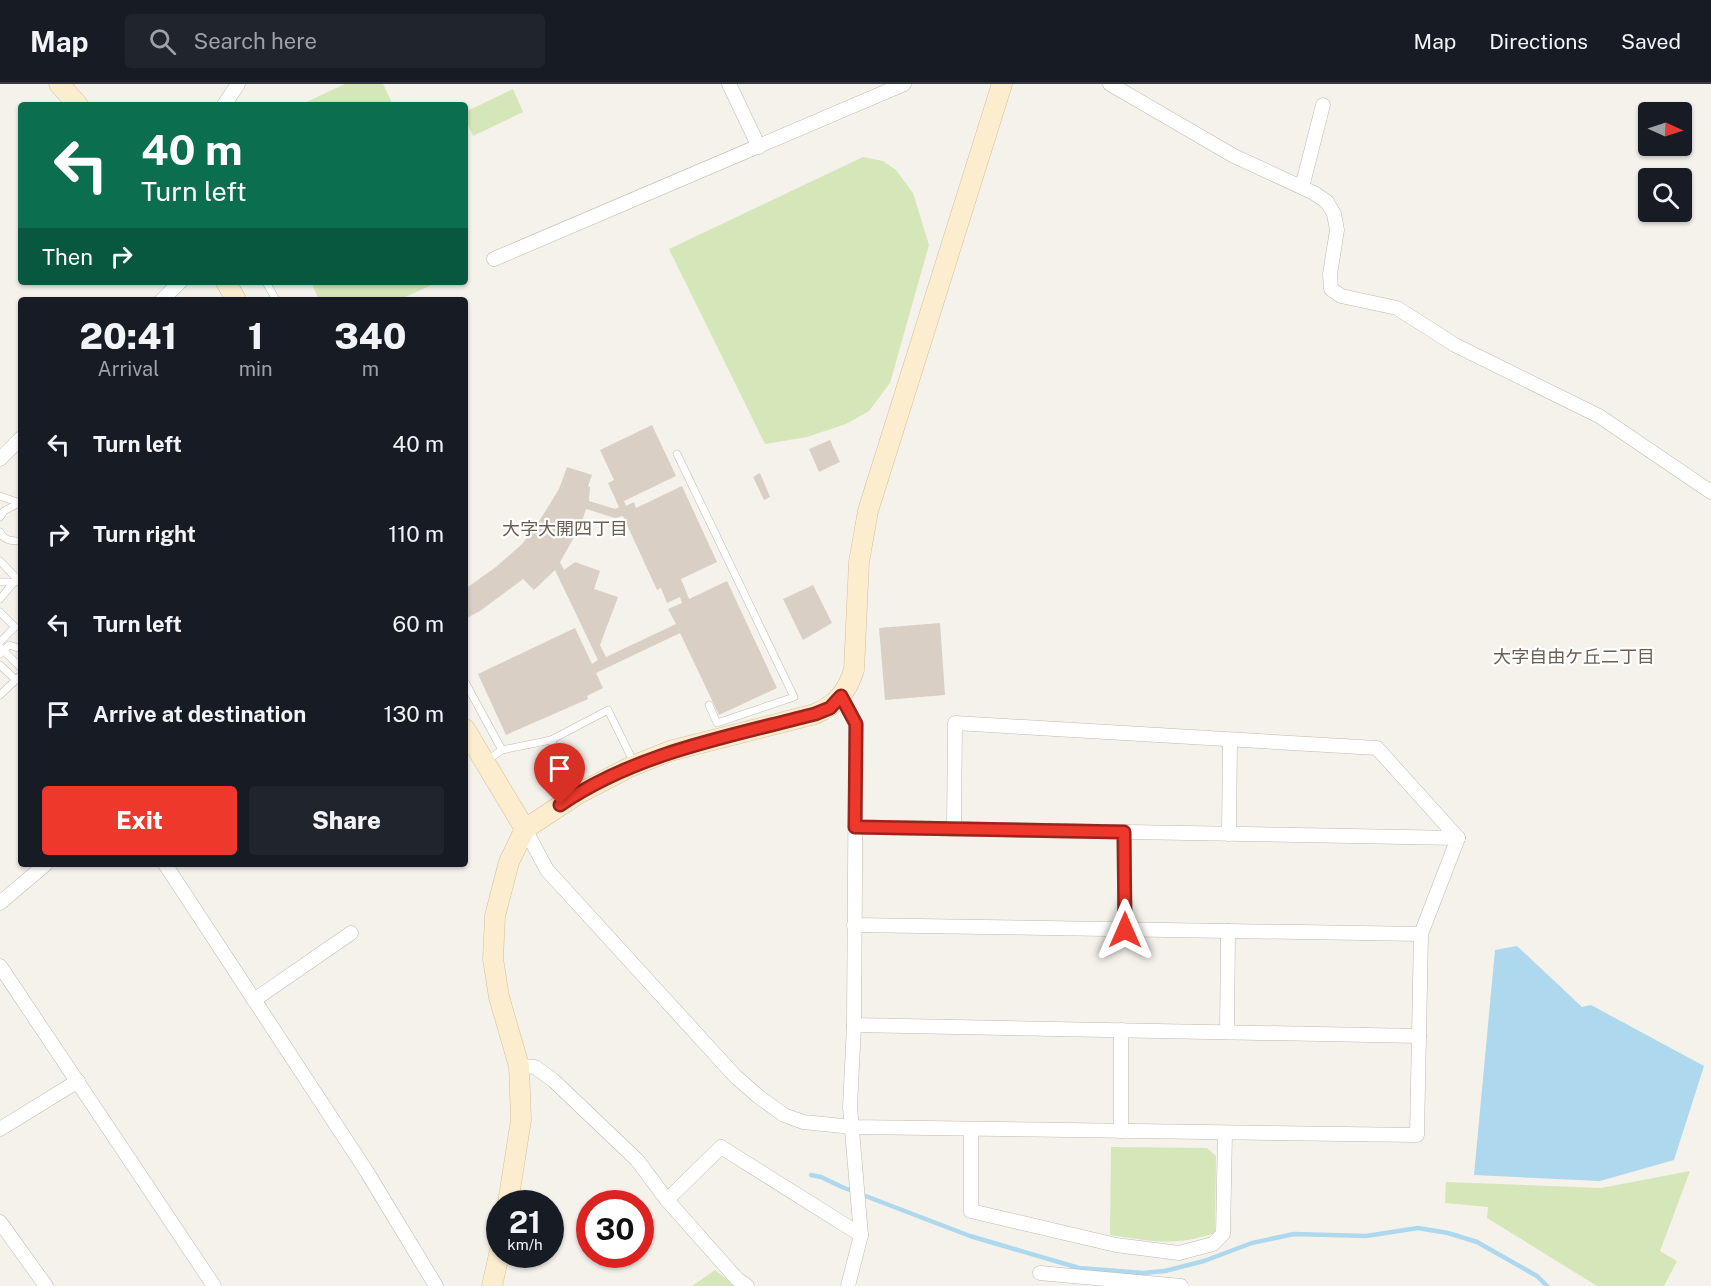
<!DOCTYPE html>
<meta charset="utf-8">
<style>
:root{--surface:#171b24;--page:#20242c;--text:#f1f3f6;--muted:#9ea1a6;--line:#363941;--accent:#ed382b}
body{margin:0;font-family:"Public Sans","Noto Sans JP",sans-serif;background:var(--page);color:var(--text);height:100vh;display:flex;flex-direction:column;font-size:22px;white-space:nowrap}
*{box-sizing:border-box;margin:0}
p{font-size:20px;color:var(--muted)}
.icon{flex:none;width:33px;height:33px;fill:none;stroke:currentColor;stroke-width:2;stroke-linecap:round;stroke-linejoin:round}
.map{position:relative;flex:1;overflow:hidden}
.panel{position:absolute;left:18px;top:213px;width:450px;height:570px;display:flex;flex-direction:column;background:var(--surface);border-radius:6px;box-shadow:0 2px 4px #0004}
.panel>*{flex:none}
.top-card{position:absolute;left:18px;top:18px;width:450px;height:183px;border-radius:6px;box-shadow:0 2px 4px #0004;background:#0b6e4f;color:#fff;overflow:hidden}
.needle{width:39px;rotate:93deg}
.fabs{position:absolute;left:1638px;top:18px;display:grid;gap:12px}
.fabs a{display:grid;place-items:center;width:54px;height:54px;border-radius:6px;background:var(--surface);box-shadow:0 2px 4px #0004;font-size:30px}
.speed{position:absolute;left:486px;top:1106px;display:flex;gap:12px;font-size:30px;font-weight:700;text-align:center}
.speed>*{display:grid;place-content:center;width:78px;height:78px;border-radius:50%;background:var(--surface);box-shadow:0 2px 4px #0004;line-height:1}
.speed small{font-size:15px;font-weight:400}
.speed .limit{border:9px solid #d22;background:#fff;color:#111}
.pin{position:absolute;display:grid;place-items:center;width:51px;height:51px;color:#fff;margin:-62px -26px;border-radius:50% 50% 50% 0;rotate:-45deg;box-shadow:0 0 6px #0007}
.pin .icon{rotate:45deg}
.me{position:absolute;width:66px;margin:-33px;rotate:0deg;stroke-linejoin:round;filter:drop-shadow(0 0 4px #0008)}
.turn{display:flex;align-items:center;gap:21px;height:126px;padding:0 24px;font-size:27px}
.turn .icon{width:78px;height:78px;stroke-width:2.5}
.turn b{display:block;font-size:42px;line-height:51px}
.then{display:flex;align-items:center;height:57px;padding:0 24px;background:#0003;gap:12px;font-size:22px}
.eta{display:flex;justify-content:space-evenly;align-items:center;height:102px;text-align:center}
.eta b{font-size:36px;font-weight:800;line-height:42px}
.action{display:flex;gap:12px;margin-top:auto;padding:12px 24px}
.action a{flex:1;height:69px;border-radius:6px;background:var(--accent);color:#fff;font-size:24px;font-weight:800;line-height:69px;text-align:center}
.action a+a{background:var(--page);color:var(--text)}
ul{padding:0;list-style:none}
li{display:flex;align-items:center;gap:18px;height:90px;padding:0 24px}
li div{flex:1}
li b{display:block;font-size:22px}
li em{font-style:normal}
header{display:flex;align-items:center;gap:36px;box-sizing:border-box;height:84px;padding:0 30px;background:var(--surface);border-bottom:2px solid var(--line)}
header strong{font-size:28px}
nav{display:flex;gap:33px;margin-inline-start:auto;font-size:21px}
.search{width:420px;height:54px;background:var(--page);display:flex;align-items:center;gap:15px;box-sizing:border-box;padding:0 21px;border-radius:6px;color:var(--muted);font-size:22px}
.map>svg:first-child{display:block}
</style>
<header>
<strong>Map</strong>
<div class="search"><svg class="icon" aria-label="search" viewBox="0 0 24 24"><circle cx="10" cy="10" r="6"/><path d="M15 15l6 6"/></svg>Search here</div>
<nav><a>Map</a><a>Directions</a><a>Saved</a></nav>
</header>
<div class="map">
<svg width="1711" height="1202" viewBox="0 0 1711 1202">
<rect width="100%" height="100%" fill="#f5f2ec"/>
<!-- green -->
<g fill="#d5e6b8">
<path d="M345,0H383L393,21H300Z"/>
<path d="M513,5L523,28L473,52L465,34V28Z"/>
<path d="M863,73L883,77L896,86L913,109L929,161L890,299L869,327L846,340L807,353L765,360L669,165Z"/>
<path d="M311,198H438L399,216H319Z"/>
<path d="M1111,1063L1207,1064L1216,1072L1215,1149C1172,1163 1153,1157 1110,1151Z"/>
<path d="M1690,1087L1660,1167L1677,1177L1664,1202H1597L1487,1134L1488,1123L1445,1119L1446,1098L1601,1104Z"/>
<path d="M715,1186L735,1202H692Z"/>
</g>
<!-- water -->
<path fill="#add8ed" d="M1517,862L1582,923L1591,921L1704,982L1674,1076L1600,1097L1474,1091L1495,866Z"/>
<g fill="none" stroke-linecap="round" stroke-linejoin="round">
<!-- stream -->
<path stroke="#add8ed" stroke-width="4.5" d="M811,1091L821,1093L842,1103L970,1152L1079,1184L1143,1189L1165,1187L1204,1177L1252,1159L1294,1150L1366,1152L1418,1144L1448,1149L1477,1158L1537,1192L1547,1202"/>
</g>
<!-- building -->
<g fill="#d9cfc5" fill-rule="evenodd">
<path d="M652,341L676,392L624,417L626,422L634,418L636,424L682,402L717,478L681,495L689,515L727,497L777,604L719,631L680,549L596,589L603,604L587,612L588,615L506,651L478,590L575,544L592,580L598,576L555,486L534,506L523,495L480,527L465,535V505L496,483L522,460L538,439L559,405L567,383L592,391L588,402L590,403L589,417L615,425L619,423L608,399L614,396L600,366ZM586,425L615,434L623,432L657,506L661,504L667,519L680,513L682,519L668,525L676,540L606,573L600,561L618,513L594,505L600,487L575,478L564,486L560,478L580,443Z"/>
<path d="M830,356L840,378L819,388L809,365Z"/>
<path d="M760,389L770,413L764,416L753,393Z"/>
<path d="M813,501L832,539L803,556L783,515Z"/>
<path d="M940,539L945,611L885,616L879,544Z"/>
</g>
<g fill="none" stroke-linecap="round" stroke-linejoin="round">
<defs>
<g id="lane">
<path d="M266,198L276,216"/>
<path d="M677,370L794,613L717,639L709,621"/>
<path d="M0,412L20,419"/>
<path d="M0,433L4,427L19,419"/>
<path d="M0,448C4,457 12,457 21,457"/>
<path d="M0,477L20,498L21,497"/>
<path d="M0,498H15"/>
<path d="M0,515L14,498"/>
<path d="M0,528L15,543L0,558"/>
<path d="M0,563L21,584"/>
<path d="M0,570L9,561L21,565"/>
<path d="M0,581L16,596"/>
<path d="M465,598L502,666"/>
<path d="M0,611L21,591"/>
<path d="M551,656L576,707"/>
<path d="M486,677L502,666L551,656L608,626L634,679"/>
</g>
<g id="street">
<path d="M729,0L759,63"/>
<path d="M1110,0L1234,72L1314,109L1327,118L1334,130L1337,146L1330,190L1331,205L1341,212L1397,224L1455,261L1599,332L1711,408"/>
<path d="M224,21L238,0"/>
<path d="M1302,103L1323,21"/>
<path d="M494,175L904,0"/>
<path d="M162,216L180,198"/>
<path d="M0,375L21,354"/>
<path d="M841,612L856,640L854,941L850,1023L861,1151L848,1202"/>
<path d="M855,743L1458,754"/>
<path d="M525,745L547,786L735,992L759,1013L784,1031L803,1038L853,1043L1417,1051L1421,850L1458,754"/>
<path d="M954,745L955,639L1377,664L1458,754"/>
<path d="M1124,748L1125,846"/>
<path d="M1229,750L1230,656"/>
<path d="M165,780L367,1088L436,1202"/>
<path d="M0,819L46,780"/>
<path d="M854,841L1421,850"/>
<path d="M0,882L214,1202"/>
<path d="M254,916L351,849"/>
<path d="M854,941L1419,952"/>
<path d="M1227,948L1228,847"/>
<path d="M519,982L535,983L553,996L637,1076L667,1116"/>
<path d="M0,1045L78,997"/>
<path d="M971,1045V1127L1116,1161L1179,1169L1213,1160L1223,1150L1225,1049"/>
<path d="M1121,1047V946"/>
<path d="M0,1138L46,1202"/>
<path d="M1040,1189L1181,1202"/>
<path d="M747,1202L737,1195L667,1116L721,1063L861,1151"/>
</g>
<g id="secondary">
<path d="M59,0L78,21"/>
<path d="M226,198L236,216"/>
<path d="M465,645L525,745"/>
<path d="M508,1119L521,1036L519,982L499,913L493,875L495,832L509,778L525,745L578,710L630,683L670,667L815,630C836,621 847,608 854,586L859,478L868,427L1002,0"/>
<path d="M492,1202L500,1166"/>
</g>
</defs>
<!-- lane casing -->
<use href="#lane" stroke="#c0b9af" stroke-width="8"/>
<!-- street casing -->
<use href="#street" stroke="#c0b9af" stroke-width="15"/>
<!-- secondary casing -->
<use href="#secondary" stroke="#d2c09e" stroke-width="21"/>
<!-- lane -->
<use href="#lane" stroke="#fff" stroke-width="7"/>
<!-- street -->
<use href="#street" stroke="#fff" stroke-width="14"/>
<!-- secondary -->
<use href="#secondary" stroke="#fcedcf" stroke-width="20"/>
</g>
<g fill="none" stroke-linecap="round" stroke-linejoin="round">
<defs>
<path id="route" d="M560,721C636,669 727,653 815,630L830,624L841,612L856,640L855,743L1124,748L1125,846"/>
</defs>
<!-- route casing -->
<use href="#route" stroke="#9a241c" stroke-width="15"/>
<!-- route -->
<use href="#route" stroke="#ed382b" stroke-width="10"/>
</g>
<g text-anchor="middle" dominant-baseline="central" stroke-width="4.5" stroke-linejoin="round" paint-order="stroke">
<!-- neighbourhood labels -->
<g font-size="18" fill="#6c5f52" stroke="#fff">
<text x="565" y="444">大字大開四丁目</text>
<text x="1574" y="572">大字自由ケ丘二丁目</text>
</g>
</g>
</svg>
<div class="fabs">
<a><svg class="needle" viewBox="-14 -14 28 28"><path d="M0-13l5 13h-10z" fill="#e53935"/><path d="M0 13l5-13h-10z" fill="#9ea1a6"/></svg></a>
<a><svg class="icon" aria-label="search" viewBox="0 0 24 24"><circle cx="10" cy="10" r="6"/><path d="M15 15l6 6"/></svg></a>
</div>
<div class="speed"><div>21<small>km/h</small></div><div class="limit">30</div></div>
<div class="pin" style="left:560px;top:721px;background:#d93025"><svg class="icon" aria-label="arrive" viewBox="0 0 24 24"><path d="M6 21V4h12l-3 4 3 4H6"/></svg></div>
<svg class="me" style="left:1125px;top:846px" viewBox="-20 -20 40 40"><path d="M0-17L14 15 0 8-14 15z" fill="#ed382b" stroke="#fff" stroke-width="4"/></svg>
<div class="top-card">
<div class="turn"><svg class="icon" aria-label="left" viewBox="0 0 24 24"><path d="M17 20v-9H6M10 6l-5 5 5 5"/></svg><div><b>40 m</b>Turn left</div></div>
<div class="then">Then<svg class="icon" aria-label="right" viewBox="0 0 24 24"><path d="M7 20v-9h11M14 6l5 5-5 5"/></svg></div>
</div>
<section class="panel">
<div class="eta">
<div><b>20:41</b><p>Arrival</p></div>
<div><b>1</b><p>min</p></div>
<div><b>340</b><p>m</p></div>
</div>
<ul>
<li><svg class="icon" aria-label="left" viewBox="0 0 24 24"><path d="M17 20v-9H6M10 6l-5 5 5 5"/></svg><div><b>Turn left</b></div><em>40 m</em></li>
<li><svg class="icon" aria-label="right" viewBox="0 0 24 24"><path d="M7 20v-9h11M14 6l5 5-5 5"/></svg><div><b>Turn right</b></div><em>110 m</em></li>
<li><svg class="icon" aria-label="left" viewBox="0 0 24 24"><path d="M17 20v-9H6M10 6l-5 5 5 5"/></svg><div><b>Turn left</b></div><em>60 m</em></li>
<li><svg class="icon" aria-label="arrive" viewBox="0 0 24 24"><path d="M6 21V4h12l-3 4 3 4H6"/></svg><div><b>Arrive at destination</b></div><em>130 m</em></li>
</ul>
<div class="action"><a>Exit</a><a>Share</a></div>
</section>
</div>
